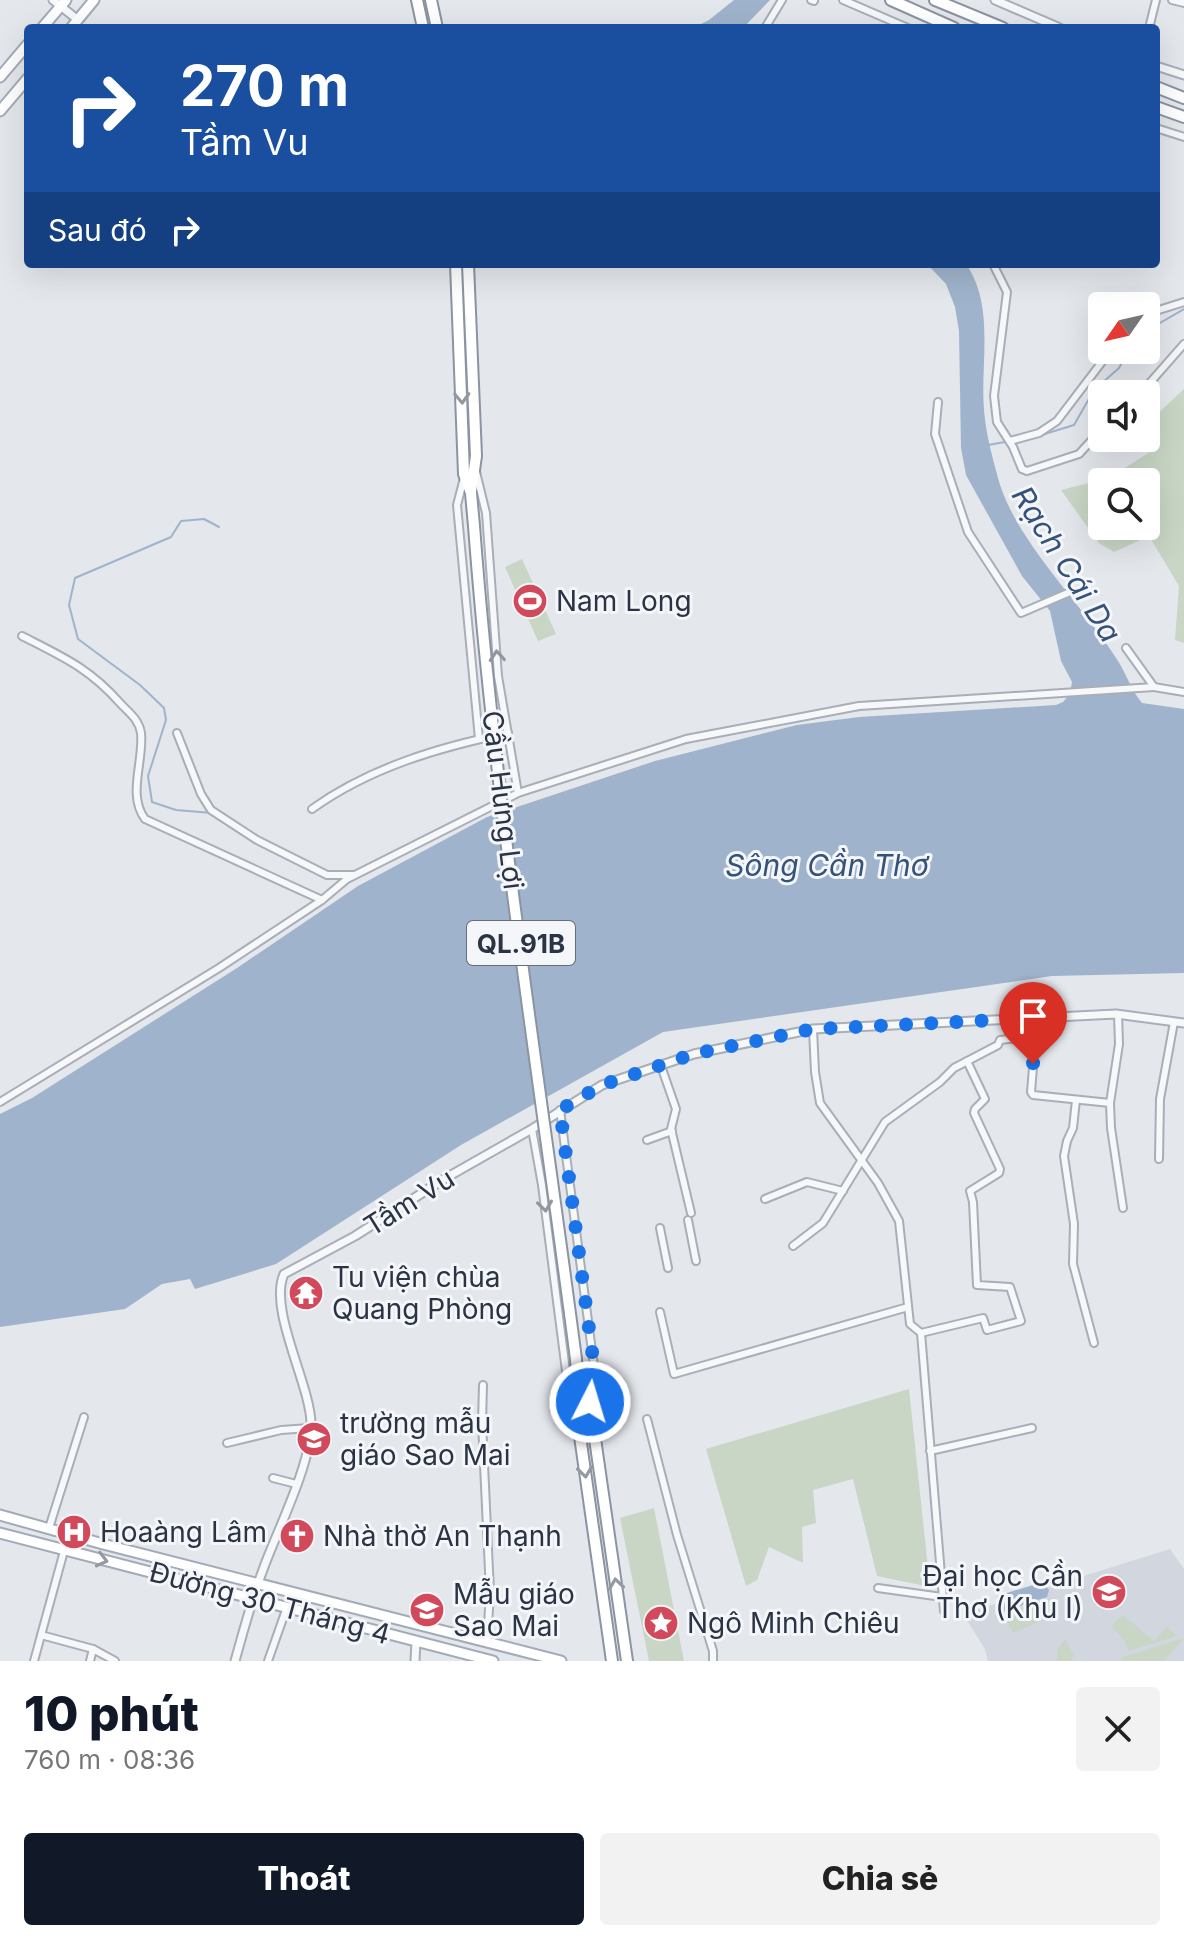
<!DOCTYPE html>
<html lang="vi">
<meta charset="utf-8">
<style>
:root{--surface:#fff;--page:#f2f2f2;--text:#222;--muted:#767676;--accent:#111827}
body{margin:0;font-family:Inter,sans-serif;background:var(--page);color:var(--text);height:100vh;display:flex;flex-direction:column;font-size:30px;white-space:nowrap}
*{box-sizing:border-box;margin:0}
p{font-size:26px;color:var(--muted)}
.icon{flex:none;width:44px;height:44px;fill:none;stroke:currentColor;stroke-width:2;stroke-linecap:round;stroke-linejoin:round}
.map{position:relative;height:1661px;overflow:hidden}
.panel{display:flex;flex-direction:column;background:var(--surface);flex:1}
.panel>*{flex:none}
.guide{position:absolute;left:24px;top:24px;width:1136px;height:244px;border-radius:8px;box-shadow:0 8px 32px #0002;background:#1a4fa0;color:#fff;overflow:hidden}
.needle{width:52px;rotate:236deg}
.tools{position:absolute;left:1088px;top:292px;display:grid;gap:16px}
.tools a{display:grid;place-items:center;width:72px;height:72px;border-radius:8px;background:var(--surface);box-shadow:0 8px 32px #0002;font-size:40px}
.pin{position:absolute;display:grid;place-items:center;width:68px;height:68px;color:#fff;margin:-82px -34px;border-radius:50% 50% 50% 0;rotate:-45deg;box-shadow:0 0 8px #0007}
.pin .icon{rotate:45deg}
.me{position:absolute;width:88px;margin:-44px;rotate:5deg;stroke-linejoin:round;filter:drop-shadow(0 0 6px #0008)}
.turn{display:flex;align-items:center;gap:28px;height:168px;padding:0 24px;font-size:36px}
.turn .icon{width:104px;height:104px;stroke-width:2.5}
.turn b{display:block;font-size:56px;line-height:68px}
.then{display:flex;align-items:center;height:76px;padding:0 24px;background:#0003;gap:16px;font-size:30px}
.round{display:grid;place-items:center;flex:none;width:84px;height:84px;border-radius:8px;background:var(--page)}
.headline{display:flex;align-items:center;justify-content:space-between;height:136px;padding:0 24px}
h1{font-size:48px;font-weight:800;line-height:60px;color:var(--accent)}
.cta{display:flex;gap:16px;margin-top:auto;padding:16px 24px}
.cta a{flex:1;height:92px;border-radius:8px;background:var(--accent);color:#fff;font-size:32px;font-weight:800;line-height:92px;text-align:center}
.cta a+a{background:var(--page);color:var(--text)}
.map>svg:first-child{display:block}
</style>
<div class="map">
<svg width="1184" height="1661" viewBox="0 0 1184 1661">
<rect width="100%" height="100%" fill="#e4e7ec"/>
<!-- built -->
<path fill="#d2d6de" d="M1170,1549L1184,1569V1661H988L985,1649L963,1614Z"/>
<!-- green -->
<g fill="#c9d6c5" fill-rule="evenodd">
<path d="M1184,389V643L1175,640L1179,586L1149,536L1114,552L1099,543L1061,490L1109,478L1150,452L1151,420ZM1102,482H1146V526H1102Z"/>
<path d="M522,559L556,634L538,641L505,567Z"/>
<path d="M909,1389L930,1587L877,1576L853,1479L813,1490L816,1523L802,1527L803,1563L769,1547L757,1580L746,1586L706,1449Z"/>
<path d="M654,1508L684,1661H649L620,1518Z"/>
<path d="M1052,1598L1057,1608L1047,1611L1049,1617L1013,1633L1003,1614Z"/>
<path d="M1123,1615L1154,1641L1167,1627L1177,1636L1128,1651L1125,1641L1111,1626Z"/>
<path d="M1184,1638L1164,1661H1124L1120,1658Z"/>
<path d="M1065,1639L1074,1655L1071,1661H1055L1058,1658L1057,1650Z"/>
</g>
<!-- water -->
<g fill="#9fb4cc">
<path d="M734,0H770L743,28H693L709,20Z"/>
<path d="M927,264H966C997,309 978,368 985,419C987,438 993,459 998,478C1015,541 1083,605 1118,661C1127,675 1131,690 1142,703L1184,709V973L1052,976L663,1032L461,1145L276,1264L195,1289L190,1279L162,1284L125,1309L0,1327V1114L32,1098L237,968L358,886L487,817L655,761L797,725L859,717L1056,705L1063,702L1070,694L1072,682L1061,661L1050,611L1022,576L966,475L961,448L959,331L955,307L946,284Z"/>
<path d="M1043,1582L1049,1590L1047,1597L1002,1612L997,1596Z"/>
</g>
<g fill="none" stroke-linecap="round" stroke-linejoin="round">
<!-- stream -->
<g stroke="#9fb4cc" stroke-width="2">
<path d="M1146,331L1184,309"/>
<path d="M1035,437L1074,425L1094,390L1119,368L1129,350"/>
<path d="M988,445L1005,442"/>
<path d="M212,813L176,810L152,802L148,776L166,720L164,708L140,685L78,639L69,605L75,578L171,537L181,521L204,519L219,527"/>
<path d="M217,817L242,833"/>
</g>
<defs>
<g id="minor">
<path d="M811,0L814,1"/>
<path d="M843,0L908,28"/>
<path d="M1172,0L1184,3"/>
<path d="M765,28L782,0"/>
<path d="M1149,28L1156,0"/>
<path d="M1156,128L1184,137"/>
<path d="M993,264L1007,292L994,396L997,422L1013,447L1022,469L1027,471L1079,454L1102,429"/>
<path d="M1146,314L1184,302"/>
<path d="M1140,394L1184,344"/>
<path d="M938,402L935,434L968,532L1021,613L1070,592"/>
<path d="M1010,441L1039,433L1057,421L1111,350"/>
<path d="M476,472L486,513L498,676L518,793"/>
<path d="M464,478L457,505L479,739"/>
<path d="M22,636C63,657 89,668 120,703C128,712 139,719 141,733C144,761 127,795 145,819L322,900"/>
<path d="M1126,648L1154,687L1184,692"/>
<path d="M177,733L201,794L211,810L257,840L327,875H353"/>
<path d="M312,809C369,768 439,747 508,733"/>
<path d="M1037,1018L1031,1092L1033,1095L1110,1103L1119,1044L1118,1014"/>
<path d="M813,1029L815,1072L820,1103L878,1183L899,1221L910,1324L921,1333L944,1611"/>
<path d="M661,1066L676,1109L671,1129L691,1213"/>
<path d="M1076,1100L1073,1128L1067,1141L1064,1156L1074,1224L1073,1264L1094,1343"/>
<path d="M0,1102L219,968L322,900L347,879L518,793L686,739L859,706L1154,687"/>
<path d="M1110,1103L1111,1128L1123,1208"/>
<path d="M560,1110L594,1366L591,1395"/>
<path d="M532,1129L542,1185L566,1371L572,1390"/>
<path d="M647,1140L672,1131"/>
<path d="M1159,1159L1160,1099L1174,1022"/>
<path d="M765,1199L807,1182L843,1191"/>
<path d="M688,1220L696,1261"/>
<path d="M660,1228L668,1268"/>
<path d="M793,1246L823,1223L885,1122L940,1082L954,1068L998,1045L1000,1040L1036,1036"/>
<path d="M660,1312L674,1374L908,1307"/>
<path d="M921,1333L983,1318L987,1330L1021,1321L1010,1287L977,1285L973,1202L970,1191L999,1173L1000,1169L974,1113L975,1109L985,1099L967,1061"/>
<path d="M483,1385L482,1422L490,1592L487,1642"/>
<path d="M647,1419L677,1535L713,1651V1661"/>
<path d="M227,1443L281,1430L310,1428"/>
<path d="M930,1451L1032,1428"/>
<path d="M273,1478L296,1484"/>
<path d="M49,1528L84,1417"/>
<path d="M878,1588L942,1597"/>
<path d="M41,1635L93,1649L90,1661"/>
<path d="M93,1649L115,1661"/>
<path d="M34,1661L64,1551"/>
<path d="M268,1661L287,1607"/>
</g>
<g id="tertiary">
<path d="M53,0L78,20"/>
<path d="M995,0L1060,28"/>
<path d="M1156,66L1184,75"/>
<path d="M235,1661C244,1629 252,1598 264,1567C278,1529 312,1462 311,1423C310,1384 268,1309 284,1274L355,1236L444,1179L532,1129L602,1085L694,1054L813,1029L1116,1014L1184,1023"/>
<path d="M415,1661L416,1641"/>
</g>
<g id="primary">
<path d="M42,28L66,0"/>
<path d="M71,28L94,0"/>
<path d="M0,77L28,44"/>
<path d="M0,111L28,78"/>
<path d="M0,1515L103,1544L561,1661"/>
<path d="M0,1533L493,1661"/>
</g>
<g id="trunk">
<path d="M417,0L423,28"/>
<path d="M431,0L437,28"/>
<path d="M891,0L954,28"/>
<path d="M935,0L1003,28"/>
<path d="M1156,87L1184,98"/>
<path d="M1156,107L1184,117"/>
<path d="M456,264L464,474L471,493L474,526"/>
<path d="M468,264L476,456L471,491"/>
<path d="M576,1359L577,1375L574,1394L612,1661"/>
<path d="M577,1375L588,1390L627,1661"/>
</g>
</defs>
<!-- minor casing -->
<use href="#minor" stroke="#a9aeb7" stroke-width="10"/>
<!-- tertiary casing -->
<use href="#tertiary" stroke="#a9aeb7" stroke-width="11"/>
<!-- primary casing -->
<use href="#primary" stroke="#a3abb8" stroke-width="13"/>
<!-- trunk casing -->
<use href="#trunk" stroke="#8b94a3" stroke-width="14"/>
<!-- minor -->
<use href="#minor" stroke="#f7f8fa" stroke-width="6"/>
<!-- tertiary -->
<use href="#tertiary" stroke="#f7f8fa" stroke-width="7"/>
<!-- primary -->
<use href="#primary" stroke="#fff" stroke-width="9"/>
<!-- trunk -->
<use href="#trunk" stroke="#fff" stroke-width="10"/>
<defs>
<path id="trunk-bridge" d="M474,526C495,805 540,1082 576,1359"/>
</defs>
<!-- trunk-bridge casing -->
<use href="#trunk-bridge" stroke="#8b94a3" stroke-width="14" stroke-linecap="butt"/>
<!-- trunk-bridge -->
<use href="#trunk-bridge" stroke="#fff" stroke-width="10"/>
</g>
<!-- one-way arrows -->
<defs><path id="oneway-chevron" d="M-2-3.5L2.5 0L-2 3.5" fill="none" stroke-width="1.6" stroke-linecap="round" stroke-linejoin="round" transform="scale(2)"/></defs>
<g stroke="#959aa2">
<use href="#oneway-chevron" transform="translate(462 398) rotate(88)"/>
<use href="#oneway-chevron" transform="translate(585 1472) rotate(82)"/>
<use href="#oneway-chevron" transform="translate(102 1560) rotate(14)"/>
<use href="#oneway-chevron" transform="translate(616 1584) rotate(-98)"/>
</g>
<g stroke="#9196a0">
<use href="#oneway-chevron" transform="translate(497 656) rotate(-94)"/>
<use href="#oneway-chevron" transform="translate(545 1206) rotate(83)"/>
</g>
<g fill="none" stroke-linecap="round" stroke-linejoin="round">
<!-- route -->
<path stroke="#1a73e8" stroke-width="14" stroke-dasharray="0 25.2" d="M590,1402L594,1366L560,1110L602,1085L694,1054L813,1029L1037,1018L1033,1064"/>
</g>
<!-- icons -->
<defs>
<symbol id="stadium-disc" viewBox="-11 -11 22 22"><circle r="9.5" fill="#d1495b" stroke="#f4f6f9"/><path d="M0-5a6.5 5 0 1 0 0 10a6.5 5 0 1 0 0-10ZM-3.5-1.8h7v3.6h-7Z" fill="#fff"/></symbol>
<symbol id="temple-disc" viewBox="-11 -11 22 22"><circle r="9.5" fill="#d1495b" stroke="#f4f6f9"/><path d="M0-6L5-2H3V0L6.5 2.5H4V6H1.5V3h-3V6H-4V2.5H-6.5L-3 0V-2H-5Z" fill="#fff"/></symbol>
<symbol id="school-disc" viewBox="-11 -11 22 22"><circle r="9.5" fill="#d1495b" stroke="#f4f6f9"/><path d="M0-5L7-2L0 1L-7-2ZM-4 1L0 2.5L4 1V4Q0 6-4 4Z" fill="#fff"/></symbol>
<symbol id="hospital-disc" viewBox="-11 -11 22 22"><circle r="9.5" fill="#d1495b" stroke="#f4f6f9"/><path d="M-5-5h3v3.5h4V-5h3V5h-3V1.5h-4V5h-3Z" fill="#fff"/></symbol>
<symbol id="church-disc" viewBox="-11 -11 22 22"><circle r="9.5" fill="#d1495b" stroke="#f4f6f9"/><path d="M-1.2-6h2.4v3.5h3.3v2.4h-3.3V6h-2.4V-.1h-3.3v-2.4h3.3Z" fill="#fff"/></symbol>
<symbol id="university-disc" viewBox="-11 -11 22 22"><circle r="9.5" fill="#d1495b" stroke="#f4f6f9"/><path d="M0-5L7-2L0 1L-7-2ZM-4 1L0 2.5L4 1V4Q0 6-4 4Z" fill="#fff"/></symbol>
<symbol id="sight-disc" viewBox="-11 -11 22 22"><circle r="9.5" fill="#d1495b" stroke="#f4f6f9"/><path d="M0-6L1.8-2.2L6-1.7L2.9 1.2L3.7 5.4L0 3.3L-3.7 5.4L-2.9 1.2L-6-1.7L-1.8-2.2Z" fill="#fff"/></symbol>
</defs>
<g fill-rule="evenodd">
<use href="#stadium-disc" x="510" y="581" width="40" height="40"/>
<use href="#temple-disc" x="286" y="1273" width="40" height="40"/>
<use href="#school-disc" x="294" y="1419" width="40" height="40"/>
<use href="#hospital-disc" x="54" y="1512" width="40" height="40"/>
<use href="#church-disc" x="277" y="1516" width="40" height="40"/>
<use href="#university-disc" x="1089" y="1572" width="40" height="40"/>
<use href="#school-disc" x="407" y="1590" width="40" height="40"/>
<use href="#sight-disc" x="641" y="1603" width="40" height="40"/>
</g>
<g text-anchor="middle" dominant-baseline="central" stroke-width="6" stroke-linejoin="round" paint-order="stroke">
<!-- shield labels -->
<rect fill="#f4f6f9" stroke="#676e7b" stroke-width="2" x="467" y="921" width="108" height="44" rx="6"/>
<g font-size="26" font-weight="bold" fill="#2b3445">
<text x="521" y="943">QL.91B</text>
</g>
<!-- poi labels -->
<g font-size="28" fill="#2b3445" stroke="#f4f6f9" text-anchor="start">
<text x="556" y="601">Nam Long</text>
<text x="332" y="1277">Tu viện chùa<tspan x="332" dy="32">Quang Phòng</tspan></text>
<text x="340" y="1423">trường mẫu<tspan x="340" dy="32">giáo Sao Mai</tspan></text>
<text x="100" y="1532">Hoaàng Lâm</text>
<text x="323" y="1536">Nhà thờ An Thạnh</text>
<text x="1083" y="1576" text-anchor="end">Đại học Cần<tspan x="1083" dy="32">Thơ (Khu I)</tspan></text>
<text x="453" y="1594">Mẫu giáo<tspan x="453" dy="32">Sao Mai</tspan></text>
<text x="687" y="1623">Ngô Minh Chiêu</text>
</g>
<!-- street labels -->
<g font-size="28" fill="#2b3445" stroke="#f4f6f9">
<text transform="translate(503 800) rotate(83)">Cầu Hưng Lợi</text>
<text transform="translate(409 1202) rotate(-32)">Tầm Vu</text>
<text transform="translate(270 1603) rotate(15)">Đường 30 Tháng 4</text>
</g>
<!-- water labels -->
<g font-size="30" font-style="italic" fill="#34527a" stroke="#f4f6f9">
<text transform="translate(1067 564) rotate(58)">Rạch Cái Da</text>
<text x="827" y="865">Sông Cần Thơ</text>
</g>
</g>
</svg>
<div class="tools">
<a><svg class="needle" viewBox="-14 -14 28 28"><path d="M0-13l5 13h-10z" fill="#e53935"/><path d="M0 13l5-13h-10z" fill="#767676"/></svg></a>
<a><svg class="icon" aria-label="sound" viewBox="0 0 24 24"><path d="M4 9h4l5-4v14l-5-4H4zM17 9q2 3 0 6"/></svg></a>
<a><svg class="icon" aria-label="search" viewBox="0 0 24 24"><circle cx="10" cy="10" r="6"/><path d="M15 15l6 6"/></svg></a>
</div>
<div class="pin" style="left:1033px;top:1064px;background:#d93025"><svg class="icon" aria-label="arrive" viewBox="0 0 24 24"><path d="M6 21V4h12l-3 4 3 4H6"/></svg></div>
<svg class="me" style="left:590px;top:1402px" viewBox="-20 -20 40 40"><circle r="17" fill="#1a73e8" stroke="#fff" stroke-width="3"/><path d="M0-11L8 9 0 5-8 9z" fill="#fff"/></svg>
<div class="guide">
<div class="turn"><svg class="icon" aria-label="right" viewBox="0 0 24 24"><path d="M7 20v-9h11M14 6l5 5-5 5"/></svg><div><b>270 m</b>Tầm Vu</div></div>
<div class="then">Sau đó<svg class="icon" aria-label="right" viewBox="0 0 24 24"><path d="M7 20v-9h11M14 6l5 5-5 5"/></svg></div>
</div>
</div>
<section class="panel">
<div class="headline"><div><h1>10 phút</h1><p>760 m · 08:36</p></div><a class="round"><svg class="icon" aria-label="close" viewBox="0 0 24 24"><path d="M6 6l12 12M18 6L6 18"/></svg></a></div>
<div class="cta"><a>Thoát</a><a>Chia sẻ</a></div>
</section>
